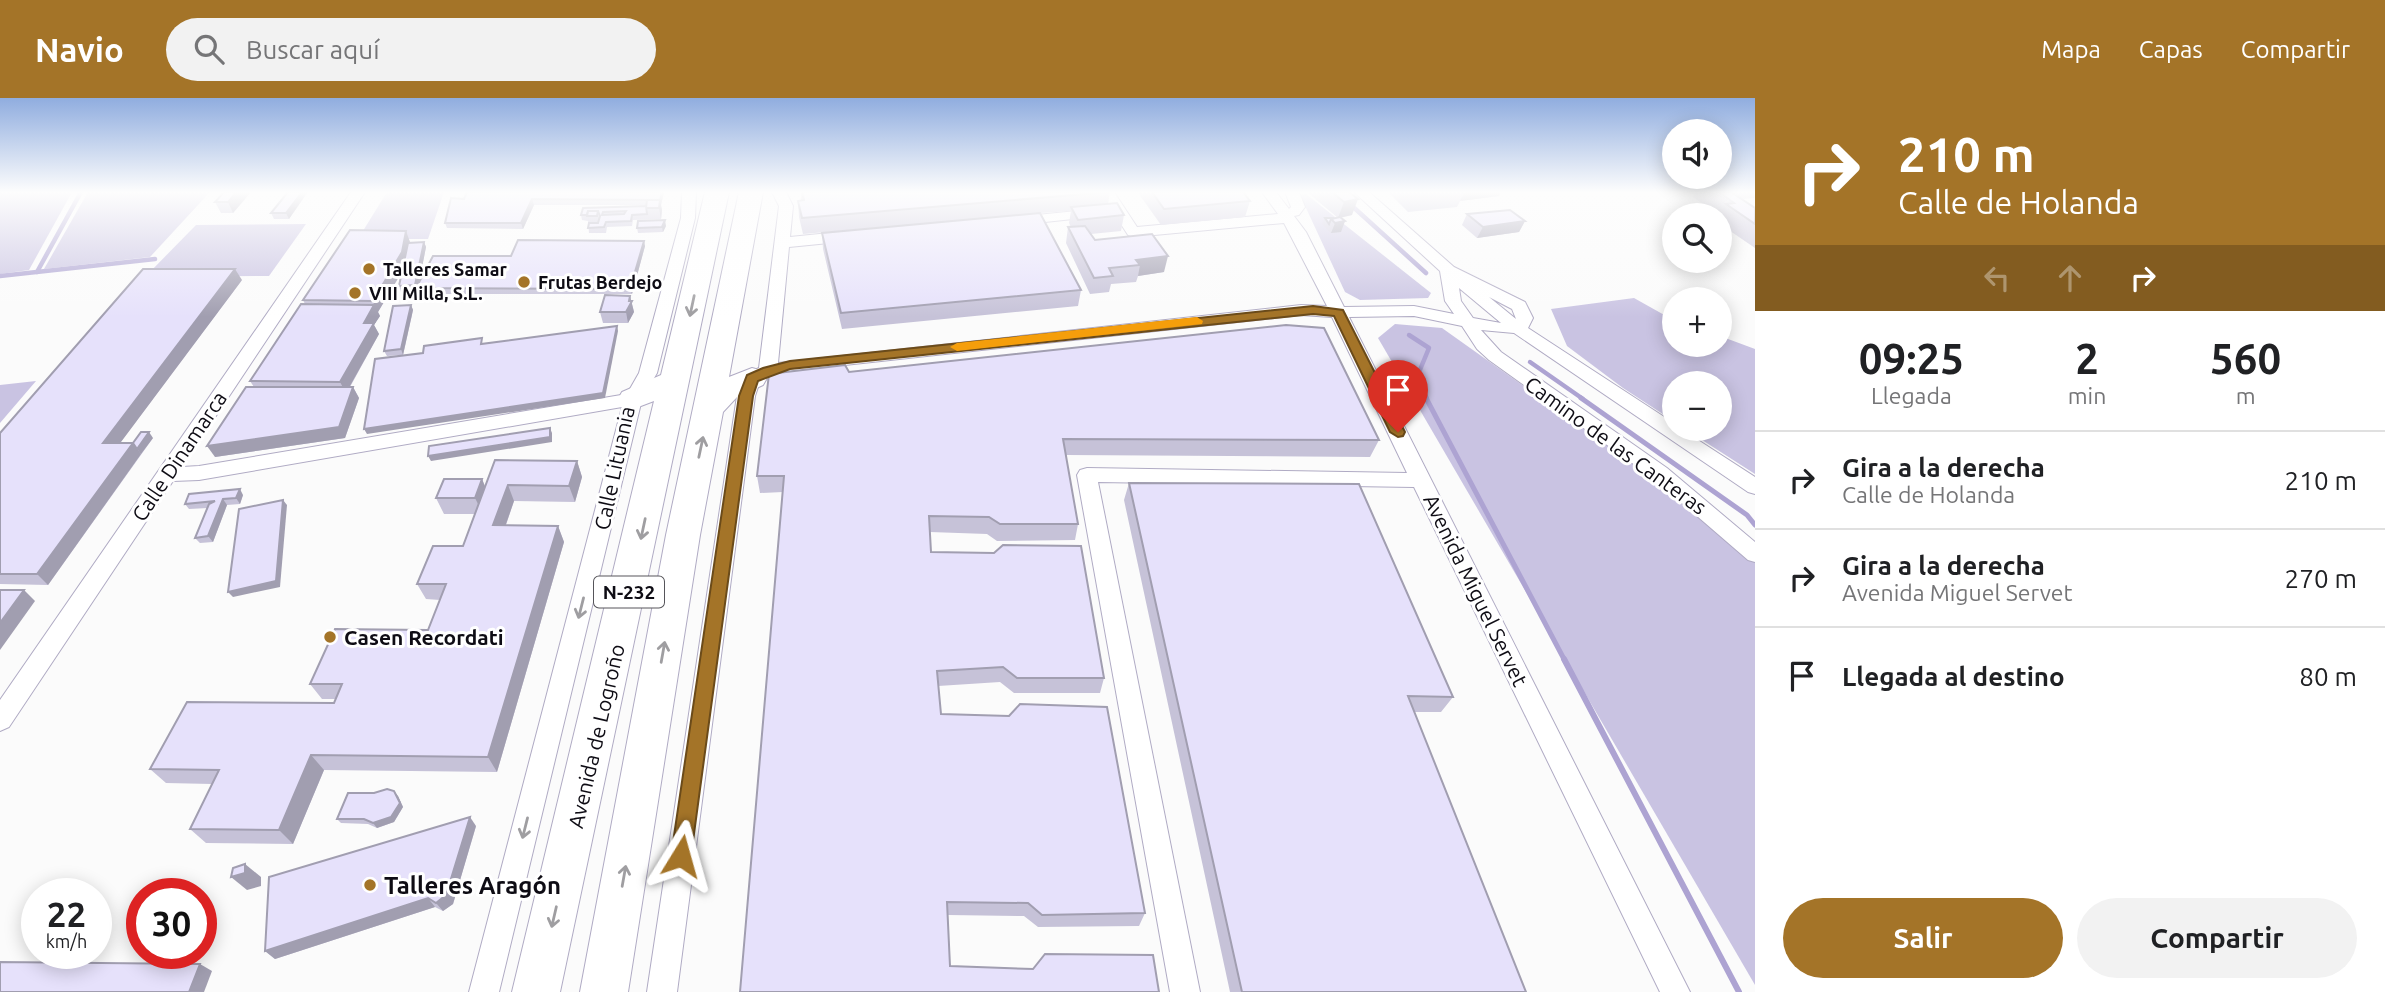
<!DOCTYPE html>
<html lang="es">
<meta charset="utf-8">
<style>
:root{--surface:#fff;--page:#f2f2f2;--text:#202124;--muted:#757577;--line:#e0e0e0;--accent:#a47428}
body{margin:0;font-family:Ubuntu,sans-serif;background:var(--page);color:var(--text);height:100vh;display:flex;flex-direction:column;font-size:26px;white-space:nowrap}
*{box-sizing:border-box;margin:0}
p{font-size:23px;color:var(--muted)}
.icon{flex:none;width:38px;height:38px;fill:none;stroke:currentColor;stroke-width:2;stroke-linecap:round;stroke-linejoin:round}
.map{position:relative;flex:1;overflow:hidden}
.drawer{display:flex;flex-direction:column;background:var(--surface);width:630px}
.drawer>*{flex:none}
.guide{background:#a47428;color:#fff;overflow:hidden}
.fabs{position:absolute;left:1662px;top:21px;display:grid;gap:14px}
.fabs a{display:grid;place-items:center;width:70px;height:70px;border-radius:50%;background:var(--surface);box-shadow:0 4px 18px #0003;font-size:35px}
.speed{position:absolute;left:21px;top:780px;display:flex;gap:14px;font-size:35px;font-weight:700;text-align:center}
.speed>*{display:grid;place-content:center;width:91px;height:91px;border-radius:50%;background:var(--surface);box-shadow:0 4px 18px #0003;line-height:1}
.speed small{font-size:18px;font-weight:400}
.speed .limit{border:10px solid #d22;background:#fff;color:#111}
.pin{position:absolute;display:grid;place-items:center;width:60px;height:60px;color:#fff;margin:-72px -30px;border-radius:50% 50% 50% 0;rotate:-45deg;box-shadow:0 0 7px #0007}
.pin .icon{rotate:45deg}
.me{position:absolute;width:77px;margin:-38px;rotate:8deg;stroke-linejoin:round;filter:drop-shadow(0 0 5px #0008)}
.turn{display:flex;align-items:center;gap:24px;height:147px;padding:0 28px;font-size:32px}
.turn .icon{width:91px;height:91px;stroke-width:2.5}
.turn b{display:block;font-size:49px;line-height:60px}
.lanes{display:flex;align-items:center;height:66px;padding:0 28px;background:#0003;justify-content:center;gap:35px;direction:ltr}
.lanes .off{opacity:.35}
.eta{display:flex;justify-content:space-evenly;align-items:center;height:119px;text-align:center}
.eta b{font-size:42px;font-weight:700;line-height:49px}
.button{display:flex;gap:14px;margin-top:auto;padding:14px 28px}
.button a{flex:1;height:80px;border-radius:42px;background:var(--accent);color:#fff;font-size:28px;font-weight:700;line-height:80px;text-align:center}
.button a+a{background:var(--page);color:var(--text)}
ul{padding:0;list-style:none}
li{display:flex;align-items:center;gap:21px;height:98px;padding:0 28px;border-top:2px solid var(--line)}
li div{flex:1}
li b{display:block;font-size:26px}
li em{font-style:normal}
header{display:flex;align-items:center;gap:42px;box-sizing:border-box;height:98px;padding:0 35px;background:var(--accent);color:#fff}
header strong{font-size:33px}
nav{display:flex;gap:38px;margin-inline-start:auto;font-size:24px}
.search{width:490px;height:63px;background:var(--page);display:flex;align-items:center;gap:18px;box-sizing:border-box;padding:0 24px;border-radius:38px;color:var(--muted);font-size:26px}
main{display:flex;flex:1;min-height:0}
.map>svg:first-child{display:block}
</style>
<header>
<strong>Navio</strong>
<div class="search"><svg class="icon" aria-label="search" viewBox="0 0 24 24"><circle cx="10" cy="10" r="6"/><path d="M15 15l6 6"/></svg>Buscar aquí</div>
<nav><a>Mapa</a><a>Capas</a><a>Compartir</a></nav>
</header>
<main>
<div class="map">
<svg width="1755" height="894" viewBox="0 0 1755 894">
<rect width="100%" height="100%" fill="#fbfbfb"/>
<!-- green -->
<g fill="#c9c3e2">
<path d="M0,94H72L29,172L0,176Z"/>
<path d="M88,94H210L150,159L44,171Z"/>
<path d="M387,94H444L428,141H358Z"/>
<path d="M1306,96L1431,195L1428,200L1360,202L1345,194L1300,97Z"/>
<path d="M306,126L269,178L145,179L196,127Z"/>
<path d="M1634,200L1675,223V247H1720V238L1755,251V376L1685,331H1720V285H1675V324L1623,290L1567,248L1551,211Z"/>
<path d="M1395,226L1442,230L1681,400L1755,464V887L1378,240Z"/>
<path d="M36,283L0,325V287Z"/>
</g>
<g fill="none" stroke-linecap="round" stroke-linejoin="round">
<!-- stream-far2 -->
<g stroke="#ada3d2" stroke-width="4.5">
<path d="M1351,107L1426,175"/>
<path d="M37,174L81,94"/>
<path d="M0,178L155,161"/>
<path d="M1409,237L1429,250L1417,279L1427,301"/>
<path d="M1530,264L1583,301"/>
</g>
<!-- stream-far1 -->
<g stroke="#ada3d2" stroke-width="5">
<path d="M1426,300L1565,563"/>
<path d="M1581,300L1747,417L1755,427"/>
</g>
<!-- stream -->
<path stroke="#ada3d2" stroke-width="6" d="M1564,561L1739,894"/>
<defs>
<g id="minor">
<path d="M351,94H365L182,369L199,368L627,296L639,275L681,120L682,94H696L695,120L657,275L642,301L499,894H469L622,309L199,382L173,383L9,629L0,633V602Z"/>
<path d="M772,94H786L793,108L790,139L849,133L857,138L849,143L789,149L778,265L1301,207L1327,208L1284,125L1133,139L1128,137L1100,94H1114L1137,129L1278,116L1262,94H1276L1289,111L1291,109L1285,94H1299L1305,109L1299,117L1294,118L1306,134L1344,209L1414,208L1454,216L1445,203L1440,173L1354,94H1369L1454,169L1525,204L1533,220L1528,230L1675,326V331H1681L1755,379V396L1748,394L1514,235L1481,232L1501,254L1667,370L1755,444V464L1748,462L1653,380L1489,262L1477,251L1462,228L1414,218L1349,219L1690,894H1660L1414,389L1098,384L1200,894H1170L1077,377L1080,372L1087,370L1407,375L1332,219L1301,217L790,273L760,283L755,298L677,894H647L737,298L746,276L759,270L779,108ZM1459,190L1501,225L1473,220L1461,203ZM1489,199L1512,211L1516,221Z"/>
<path d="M1096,111L1101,112L1103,115L1101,118L1017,127L1010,123L1017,119Z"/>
</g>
<g id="trunk">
<path d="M705,94H729L560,894H512L654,303L633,311L622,308L618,301L622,294L661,277Z"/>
<path d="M739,94H763L729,279L752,270L763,273L767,280L763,287L737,299L723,314L700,437L628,894H580L666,437Z"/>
</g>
</defs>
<!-- minor casing -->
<use href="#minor" stroke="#b0abc4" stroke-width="2"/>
<!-- trunk casing -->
<use href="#trunk" stroke="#b0abc4" stroke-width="2"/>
<!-- minor -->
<use href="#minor" fill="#fff" fill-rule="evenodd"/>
<!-- trunk -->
<use href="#trunk" fill="#fff" fill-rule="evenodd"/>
</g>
<!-- wall -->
<g fill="#c6c2d8">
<path d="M224,94H251L233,115H221L215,104Z"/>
<path d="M664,94L661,107L662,112L661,121L633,122L632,128L607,129L606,135H589L588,123L582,122L581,117L646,108V107H534L523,131L447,130L445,125L451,100Z"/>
<path d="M801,94H1110L1108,106L1124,117L1121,133L1091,136L1095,142L1164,174L1138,178L1136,184L1111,186L1109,194L1090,196L1066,145L1068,129H1071L1069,125L1071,113L1040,115L1081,192L1078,208L842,231L823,151L822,135L986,120L803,136L799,119L798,103L801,102Z"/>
<path d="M1140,94H1243L1250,103L1245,119L1161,127L1139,96Z"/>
<path d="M1307,94H1349L1352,117L1340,120L1345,123L1341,134L1331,135L1322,126L1325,120H1338Z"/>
<path d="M1388,94H1501L1499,98L1460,103L1457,109L1408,114Z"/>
<path d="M1696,94H1755V100L1742,101L1755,110V150L1720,126V117H1718L1693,99Z"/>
<path d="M307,95L289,121H274L271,115Z"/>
<path d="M1467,116L1525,123L1519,134L1477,140L1462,127Z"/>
<path d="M666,128L663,134L638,135L637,130Z"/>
<path d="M406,133L410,145L424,144L426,149L419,184L511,158L645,148L632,196H418L417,192L401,194L399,188L402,174L378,214L380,218L374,227L379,236L350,289H353L359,300L345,340L215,359L254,289L250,283L305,206L303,202Z"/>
<path d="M242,182L120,345H133L153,340L48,487L0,486V335Z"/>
<path d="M630,198L634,214L628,225H603L600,214Z"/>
<path d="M411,207L413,212L403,257L387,258L384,253Z"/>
<path d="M849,274L1379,342L1370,359L1066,357L1078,426L1075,442L997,443L987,436L930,434L931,454L1104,580L1100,595H1014L1000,584L938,588L941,616L1145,815L1139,828L1038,829L1024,818L948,817L950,868L740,894L783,394L760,395L757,378Z"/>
<path d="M577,363L582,379L575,404L514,403L506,427L558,428L564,444L497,674L324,672L293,746L206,745L190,731L212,686L166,685L150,671L334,605L336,601H322L310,586L428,532L440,502L426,501L417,486L463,448L475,416H444L436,400L482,381L485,389Z"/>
<path d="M1129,385L1453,599L1441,614H1414L1526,894H1230L1124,402Z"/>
<path d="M243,397L240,406L227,407L213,444L200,445L195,440L208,410L189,411L185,406Z"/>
<path d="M398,698L403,709L394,724L377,730L368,726L341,725L337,721Z"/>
<path d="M476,728L453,806L443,813L435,809L275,861L265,853Z"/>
</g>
<!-- shaded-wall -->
<g fill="#a19eb0">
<path d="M236,94H251L233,115L228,104Z"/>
<path d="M302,94H307V95L289,121L286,115Z"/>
<path d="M662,94H664L661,107L660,102Z"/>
<path d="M1465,94H1501L1499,98L1460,103Z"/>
<path d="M532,101L534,107L523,131L521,125Z"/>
<path d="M1358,101L1352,117L1338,120L1344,104Z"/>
<path d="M660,102L662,112L661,121L659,110Z"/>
<path d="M665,122L666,128L663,134L662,129Z"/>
<path d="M1345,123L1341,134L1331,135L1335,125Z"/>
<path d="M1525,123L1519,134L1477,140L1483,129Z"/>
<path d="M406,133L410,144L407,165L378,214L380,218L374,227L379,236L346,295L340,284L364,225L374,207L373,203Z"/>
<path d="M644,143L645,148L632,196L630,191Z"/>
<path d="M424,144L426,149L418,190H417L415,187Z"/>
<path d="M1168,158L1164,174L1138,178L1140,167L1136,162Z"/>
<path d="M235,171L242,182L112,356L103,345Z"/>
<path d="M630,198L634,214L628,225L626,214Z"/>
<path d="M411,207L413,212L403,257L401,251Z"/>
<path d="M617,228L618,233L605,300L367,336L364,331Z"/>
<path d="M353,289L359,300L345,340L215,359L207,348Z"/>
<path d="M550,330L552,335V344L431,363L428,358Z"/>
<path d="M149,334L153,340L141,356L137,351Z"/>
<path d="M133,345L141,356L48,487L37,476Z"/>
<path d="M577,363L582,379L575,404L569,388Z"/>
<path d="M482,381L489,398L483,416L475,400Z"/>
<path d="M508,387L514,403L500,443L493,427Z"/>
<path d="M240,391L243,397L240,406L236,400Z"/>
<path d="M223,401L227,407L213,444L208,438Z"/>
<path d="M283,402L287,407L280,489L233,499L228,494Z"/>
<path d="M558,428L564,444L497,674L488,659Z"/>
<path d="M24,492L35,503L0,552V525Z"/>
<path d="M311,657L324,672L293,746L279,732Z"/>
<path d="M394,693L398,698L403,709L394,724L377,730L373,725Z"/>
<path d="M470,719L476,728L453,806L443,813L436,805Z"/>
<path d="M245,766L261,779V788L247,792L231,779Z"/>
<path d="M428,800L435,809L275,861L265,853Z"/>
<path d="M200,866L212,873L204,894H189Z"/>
</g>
<!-- building -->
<g fill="#e6e1fb" stroke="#a19eb0" stroke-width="2" fill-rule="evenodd">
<path d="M224,94H236L228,104H215Z"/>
<path d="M288,94H302L286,115H271Z"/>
<path d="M467,94H662L660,102L532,101L521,125H445L451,100L464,101Z"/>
<path d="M802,94H1109L802,120L798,103L804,102Z"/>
<path d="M1152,94H1243L1250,103L1164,111Z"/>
<path d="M1332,94H1349L1358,101L1344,104Z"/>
<path d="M1719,94H1731L1755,110V126L1726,106L1734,105Z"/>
<path d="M647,102H660L659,110H646Z"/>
<path d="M1117,105L1124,117L1078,122L1071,109Z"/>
<path d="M646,108L647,116L632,117L631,123L606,124L604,129L588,130L589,125H598L600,118L598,113H588L587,117H581L583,110ZM626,113L624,116L602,117L603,114Z"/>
<path d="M1510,112L1525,123L1483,129L1467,116Z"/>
<path d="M588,113H598L597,118H587Z"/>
<path d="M1040,115L1081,192L841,215L822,135Z"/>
<path d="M1340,119L1345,123L1335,125L1331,121Z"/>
<path d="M1325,120H1334L1331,121L1329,126Z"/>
<path d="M665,122L662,129L637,130L638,123Z"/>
<path d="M1085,128L1095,142L1152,136L1168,158L1136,162L1140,167L1109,170L1113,178L1094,180L1068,129Z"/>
<path d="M350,132L406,133L402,154L373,203L303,202Z"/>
<path d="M518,142L644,143L630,191L416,190L433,158H511Z"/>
<path d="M424,144L415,187L399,188L408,145Z"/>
<path d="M143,171H235L103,345H133L37,476H0V335Z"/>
<path d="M605,197L630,198L629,203H632L626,214H600Z"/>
<path d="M301,206L374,207L364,225H374L340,284L250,283Z"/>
<path d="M411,207L401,251L384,253L393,208Z"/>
<path d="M1286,227L1324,230L1379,342L1063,341L1078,426H1000L989,419L929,418L931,454L994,455L1003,447L1081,448L1104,580H1017L1003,569L937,573L941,616L1009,618L1020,606L1107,609L1145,815L1042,817L1028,805L947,804L950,868L1033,871L1045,856L1153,857L1159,894H740L784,378H757L769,276L845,267L849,274Z"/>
<path d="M617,228L603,295L364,331L375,261L423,255L424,248L482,240L481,246Z"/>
<path d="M246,289H353L339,329L207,348Z"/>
<path d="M550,330V339L428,358L429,348Z"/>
<path d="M141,334H149L137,351L133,345Z"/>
<path d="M495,362L577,363L569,388L508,387L493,427L558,428L488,659L311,657L279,732L190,731L219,672L150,671L187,604L334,605L342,586H310L335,531L428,532L446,486H417L433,448H463Z"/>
<path d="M444,381H482L475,400H436Z"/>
<path d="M1129,385L1359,386L1453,599L1408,598L1526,894H1242Z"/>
<path d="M240,391L236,400L223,401L208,438L195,440L209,406L215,403L185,406L189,396Z"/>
<path d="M283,402L276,483L228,494L239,411Z"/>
<path d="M0,492H24L0,525Z"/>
<path d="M387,691L394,693L400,705L391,719L373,725L364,721H337L348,695H374Z"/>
<path d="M470,719L446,797L436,805L428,800L265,853L269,779Z"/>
<path d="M245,766V775L231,779L233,770Z"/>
<path d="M0,864L200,866L189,894H0Z"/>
</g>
<!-- one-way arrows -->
<defs><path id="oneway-shaft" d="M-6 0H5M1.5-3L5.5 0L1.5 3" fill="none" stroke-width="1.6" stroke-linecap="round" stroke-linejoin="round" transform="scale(1.75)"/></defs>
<g stroke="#9f9ea1">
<use href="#oneway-shaft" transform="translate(692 208) rotate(102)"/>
<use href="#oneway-shaft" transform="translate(701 349) rotate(-78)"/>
<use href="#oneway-shaft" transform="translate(643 431) rotate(102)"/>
<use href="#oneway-shaft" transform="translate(581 510) rotate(104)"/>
<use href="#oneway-shaft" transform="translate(663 554) rotate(-80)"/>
<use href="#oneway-shaft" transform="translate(525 730) rotate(104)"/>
<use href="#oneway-shaft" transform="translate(624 778) rotate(-80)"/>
<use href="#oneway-shaft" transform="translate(554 819) rotate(103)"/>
</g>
<!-- sky -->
<linearGradient id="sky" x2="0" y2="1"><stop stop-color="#90addf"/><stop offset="0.43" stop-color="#fdfdfd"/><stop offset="1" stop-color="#fdfdfd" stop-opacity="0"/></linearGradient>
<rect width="1755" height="219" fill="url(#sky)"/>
<!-- route -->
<path fill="#a47428" stroke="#6b4b1a" stroke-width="2" d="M1313,208L1343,212L1405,334L1403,338L1398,339L1390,334L1334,218L1313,216L790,271L758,283L753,298L691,758L688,765L681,768L674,765L671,758L739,298L747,277L763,270L790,263Z"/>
<!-- slow -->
<path fill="#f59e0b" d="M1197,219L1203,223L1202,226L957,253L950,249L957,245Z"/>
<!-- markers -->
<g fill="#a47428" stroke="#fff" stroke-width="2.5">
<circle cx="369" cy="171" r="7"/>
<circle cx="524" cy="184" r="7"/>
<circle cx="355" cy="195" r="7"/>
<circle cx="330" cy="539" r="7"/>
<circle cx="370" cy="787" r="7"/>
</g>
<g text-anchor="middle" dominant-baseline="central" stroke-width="6" stroke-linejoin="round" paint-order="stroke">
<!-- far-poi labels -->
<g font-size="18" font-weight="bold" fill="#0e0c14" stroke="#fff" text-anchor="start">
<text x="383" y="171">Talleres Samar</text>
<text x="538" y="184">Frutas Berdejo</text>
<text x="369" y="195">VIII Milla, S.L.</text>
</g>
<!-- shield labels -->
<rect fill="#fff" stroke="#56555a" stroke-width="2" x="594" y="478.5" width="70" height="31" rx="5"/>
<g font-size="19" font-weight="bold" fill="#0e0c14">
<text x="629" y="494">N-232</text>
</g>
<!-- street labels -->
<g font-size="21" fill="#0e0c14" stroke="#fff">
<text transform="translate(1616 347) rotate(36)">Camino de las Canteras</text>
<text transform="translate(179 358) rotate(-56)">Calle Dinamarca</text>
<text transform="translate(614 370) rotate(-78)">Calle Lituania</text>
<text transform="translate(1476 492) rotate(64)">Avenida Miguel Servet</text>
<text transform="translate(596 638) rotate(-77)">Avenida de Logroño</text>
</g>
<!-- poi labels -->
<g font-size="21" font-weight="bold" fill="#0e0c14" stroke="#fff" text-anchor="start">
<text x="344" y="539">Casen Recordati</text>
</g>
<!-- near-poi labels -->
<g font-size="24" font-weight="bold" fill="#0e0c14" stroke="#fff" text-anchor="start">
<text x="384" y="787">Talleres Aragón</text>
</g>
</g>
</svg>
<div class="fabs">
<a><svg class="icon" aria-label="sound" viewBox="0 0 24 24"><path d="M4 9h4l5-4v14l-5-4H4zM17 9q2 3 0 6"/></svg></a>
<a><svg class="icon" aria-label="search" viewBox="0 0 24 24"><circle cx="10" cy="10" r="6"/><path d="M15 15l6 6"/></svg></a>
<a>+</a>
<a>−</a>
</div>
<div class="speed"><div>22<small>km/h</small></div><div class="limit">30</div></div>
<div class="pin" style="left:1398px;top:334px;background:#d93025"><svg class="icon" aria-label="arrive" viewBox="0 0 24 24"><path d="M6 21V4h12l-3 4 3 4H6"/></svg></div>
<svg class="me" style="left:681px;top:758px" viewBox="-20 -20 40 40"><path d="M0-17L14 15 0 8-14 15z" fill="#a47428" stroke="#fff" stroke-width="4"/></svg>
</div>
<section class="drawer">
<div class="guide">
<div class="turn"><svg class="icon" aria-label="right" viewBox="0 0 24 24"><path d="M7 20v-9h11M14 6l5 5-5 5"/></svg><div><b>210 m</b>Calle de Holanda</div></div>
<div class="lanes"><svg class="icon off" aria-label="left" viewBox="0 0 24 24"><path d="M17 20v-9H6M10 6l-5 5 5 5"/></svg><svg class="icon off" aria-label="ahead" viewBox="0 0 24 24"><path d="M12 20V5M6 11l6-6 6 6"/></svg><svg class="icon" aria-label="right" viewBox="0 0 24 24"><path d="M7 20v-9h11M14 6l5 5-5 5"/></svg></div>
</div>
<div class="eta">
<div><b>09:25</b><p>Llegada</p></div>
<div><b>2</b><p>min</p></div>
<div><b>560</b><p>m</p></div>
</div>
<ul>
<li><svg class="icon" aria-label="right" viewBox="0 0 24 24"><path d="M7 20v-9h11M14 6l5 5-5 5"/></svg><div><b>Gira a la derecha</b><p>Calle de Holanda</p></div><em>210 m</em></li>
<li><svg class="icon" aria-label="right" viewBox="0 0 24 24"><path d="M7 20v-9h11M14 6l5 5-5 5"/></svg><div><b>Gira a la derecha</b><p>Avenida Miguel Servet</p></div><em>270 m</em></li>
<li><svg class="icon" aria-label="arrive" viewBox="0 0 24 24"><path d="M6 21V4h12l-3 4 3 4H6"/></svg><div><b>Llegada al destino</b></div><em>80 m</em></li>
</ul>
<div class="button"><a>Salir</a><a>Compartir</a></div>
</section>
</main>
